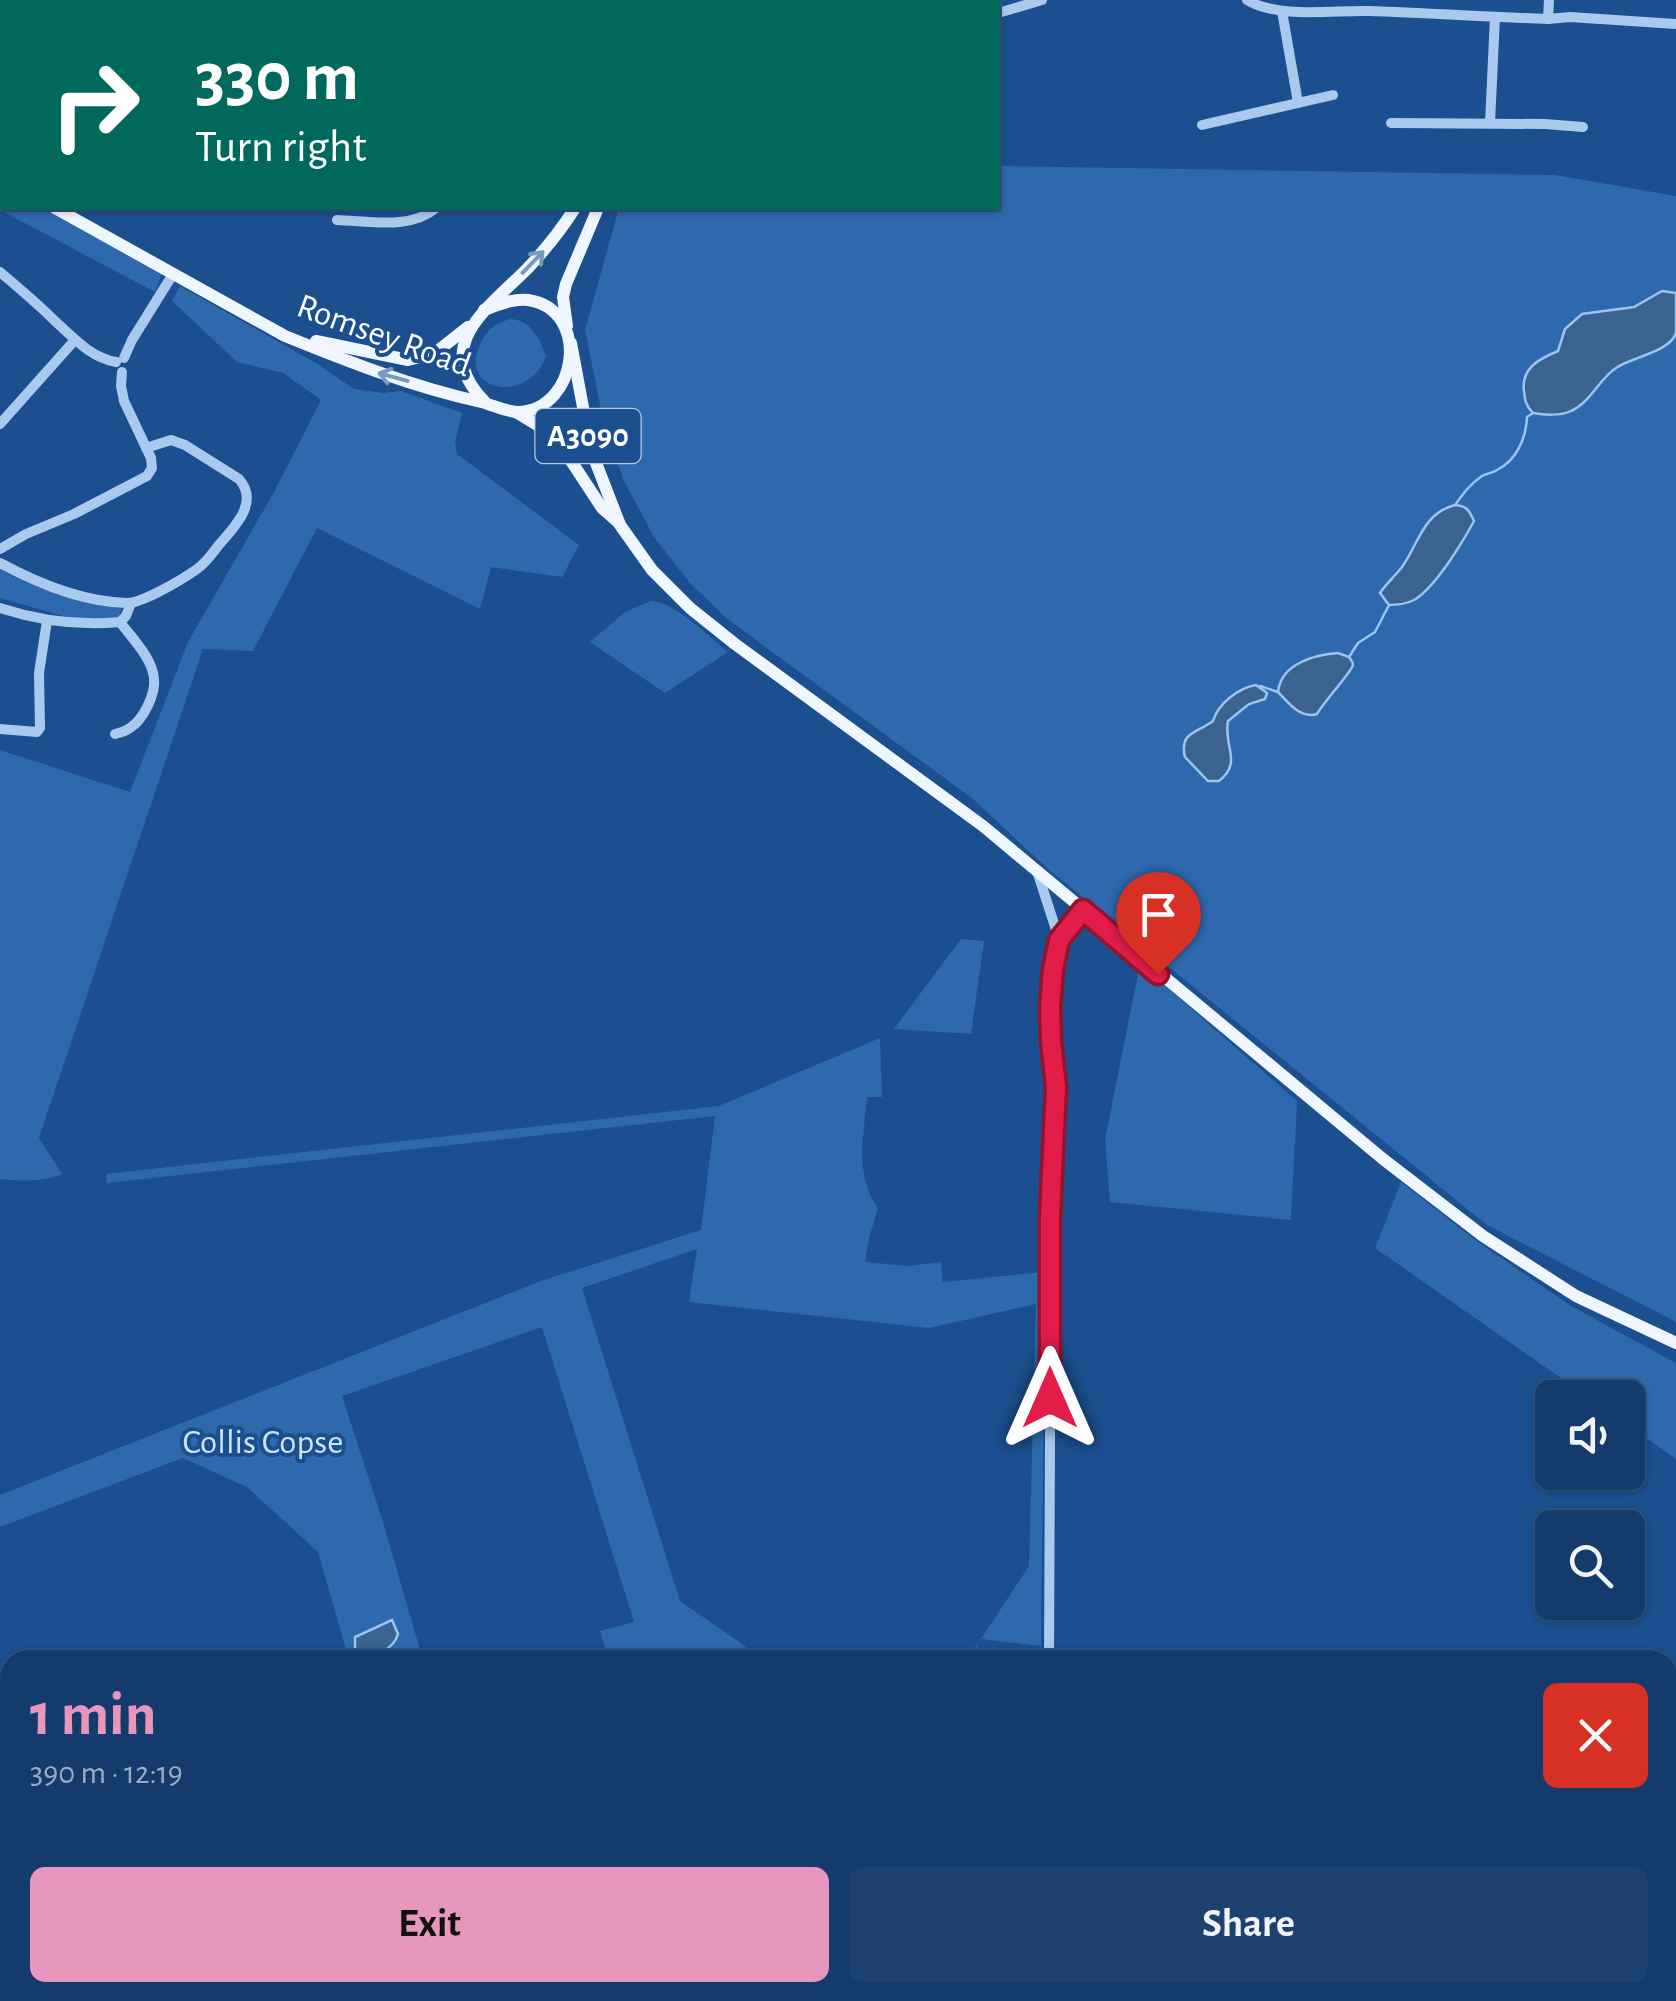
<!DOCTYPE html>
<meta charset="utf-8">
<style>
:root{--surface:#143b6b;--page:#1d4271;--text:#f1f3f6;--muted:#9dadc1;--line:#33557e;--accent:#e797bd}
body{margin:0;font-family:"Alegreya Sans",sans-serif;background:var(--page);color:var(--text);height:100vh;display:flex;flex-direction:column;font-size:38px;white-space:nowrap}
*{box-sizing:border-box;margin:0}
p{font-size:32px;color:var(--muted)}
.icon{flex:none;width:55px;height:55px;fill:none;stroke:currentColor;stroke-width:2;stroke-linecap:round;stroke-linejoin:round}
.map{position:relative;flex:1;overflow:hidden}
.side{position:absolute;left:0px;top:1650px;width:1678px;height:352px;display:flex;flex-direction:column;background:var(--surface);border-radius:30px 30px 0 0;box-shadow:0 2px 8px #0004,0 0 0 2px var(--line)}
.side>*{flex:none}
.guide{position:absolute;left:0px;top:0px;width:1000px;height:210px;box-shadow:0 2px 8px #0004,0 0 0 2px var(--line);background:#00695c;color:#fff;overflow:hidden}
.controls{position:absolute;left:1535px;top:1380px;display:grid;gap:20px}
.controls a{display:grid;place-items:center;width:110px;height:110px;border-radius:15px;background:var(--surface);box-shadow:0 2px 8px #0004,0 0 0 2px var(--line);font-size:50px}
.pin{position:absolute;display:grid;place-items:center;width:85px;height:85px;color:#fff;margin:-102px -42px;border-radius:50% 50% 50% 0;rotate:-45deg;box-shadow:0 0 10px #0007}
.pin .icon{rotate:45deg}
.me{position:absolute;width:110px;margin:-55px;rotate:0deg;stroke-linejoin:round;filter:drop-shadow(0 0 8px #0008)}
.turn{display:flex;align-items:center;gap:35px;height:210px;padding:0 30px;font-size:45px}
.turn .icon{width:130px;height:130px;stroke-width:2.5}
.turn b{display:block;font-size:70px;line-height:85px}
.round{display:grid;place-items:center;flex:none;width:105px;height:105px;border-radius:15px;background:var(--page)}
.headline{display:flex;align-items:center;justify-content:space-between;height:170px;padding:0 30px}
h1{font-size:60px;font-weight:700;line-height:75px;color:var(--accent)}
.action{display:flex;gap:20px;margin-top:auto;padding:20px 30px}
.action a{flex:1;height:115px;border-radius:15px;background:var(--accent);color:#111;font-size:40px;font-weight:700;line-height:115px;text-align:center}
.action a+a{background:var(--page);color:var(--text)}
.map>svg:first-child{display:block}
</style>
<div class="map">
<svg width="1676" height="2001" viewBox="0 0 1676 2001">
<rect width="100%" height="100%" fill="#1b4f8f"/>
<!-- green -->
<g fill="#2e69ad">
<path d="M998,166L1555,175L1676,196V1322L1487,1225L1048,869L973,799L726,618L689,582L654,537L624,481L605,429L585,330L619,208H998Z"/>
<path d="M0,184L2,185V208H42L162,274L155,292L0,210Z"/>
<path d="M180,286L316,363L354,389L383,393L401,391L462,413L455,442L457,454L579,545L562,577L491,567L480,609L317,528L253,651L203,649L39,1138L62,1174C43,1182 20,1181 0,1179V750L130,792L188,642L274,492L321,400L283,373L237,362L172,301Z"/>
<path d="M511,319C530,320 541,339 546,357C527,406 456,391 481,342C488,328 496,323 511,319Z"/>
<path d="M0,569C36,591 80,601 122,606L119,619L70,618L0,598Z"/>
<path d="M651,601C675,602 709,637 728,652L665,693L590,642L625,612Z"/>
<path d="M961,939L984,941L971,1034L894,1029Z"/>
<path d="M1140,964L1297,1101L1291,1220L1110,1202L1105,1140Z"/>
<path d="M880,1038L882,1097H867C864,1135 854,1175 878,1208L869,1238L865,1262L909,1266L941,1262L943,1282L1043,1272L1045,1301L1041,1646L980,1639L973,1660H967L1029,1566L1036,1304L929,1328L689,1302L697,1249L582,1288L680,1601L742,1644L758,1660H609L600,1631L634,1622L542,1327L342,1396L383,1522L423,1660H349L318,1552L247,1487L183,1458L0,1527V1495L541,1281L701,1230L715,1116L107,1183L106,1174L719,1106Z"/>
<path d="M1401,1182L1478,1242L1571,1306L1676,1363V1459L1628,1425V1398L1588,1397L1375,1248Z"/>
</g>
<!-- water -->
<g fill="#3c6290" stroke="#9cc4f0" stroke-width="2.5">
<path d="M1662,291L1676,293C1676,304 1676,322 1676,333C1670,352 1631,357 1616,368C1599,379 1591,402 1571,411C1561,416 1544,415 1533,413C1526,406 1525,401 1524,391C1521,368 1539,359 1558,351L1565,329L1582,314L1634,307Z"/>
<path d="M1455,505C1467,506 1469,510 1474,521C1462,543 1435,588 1414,600C1406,604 1397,605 1389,605L1380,593C1386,584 1395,576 1402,567C1419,543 1423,513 1455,505Z"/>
<path d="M1338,653L1349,657C1351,660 1353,662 1353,665C1353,670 1322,704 1317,714C1300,719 1289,703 1278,692C1281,664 1313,655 1338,653Z"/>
<path d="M1256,685L1267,693L1265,699L1249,704L1228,721C1223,746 1243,762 1219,781H1208L1185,757C1179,732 1197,733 1213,721C1218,704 1238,688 1256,685Z"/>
<path d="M392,1620L398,1634C394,1648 374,1660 360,1657L355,1650V1637Z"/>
</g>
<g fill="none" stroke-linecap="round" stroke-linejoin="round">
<!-- stream -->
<g stroke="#9cc4f0" stroke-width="2.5">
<path d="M1455,505C1463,494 1470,484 1482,476C1487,473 1493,473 1497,470C1517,460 1526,438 1527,417L1533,413"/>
<path d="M1349,657L1358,643L1375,632L1389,605"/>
<path d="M1260,686L1278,692"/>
</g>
<!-- minor -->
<g stroke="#a9c9ee" stroke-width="10">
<path d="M1247,0C1278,19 1333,10 1369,11C1429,13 1488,17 1548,19L1570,17L1676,24"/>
<path d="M354,2L362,0"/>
<path d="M0,6H2"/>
<path d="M1282,11L1298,103"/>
<path d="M998,13L1042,0"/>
<path d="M1548,19L1549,0"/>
<path d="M0,97L2,98"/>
<path d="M1391,123L1545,124L1583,127"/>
<path d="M1490,123L1495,17"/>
<path d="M1202,125L1333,95"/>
<path d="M337,220C370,221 410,230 436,208"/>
<path d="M0,272C19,288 38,304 56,322C75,339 90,357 116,362"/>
<path d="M124,358L132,340L173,274"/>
<path d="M0,424L74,341"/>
<path d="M0,549L26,534L74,514L147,476L152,468L151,458L124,401L121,386L122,372"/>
<path d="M0,563C37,583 84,602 127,603C143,603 183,579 197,569C205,564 212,554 218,546C234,527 260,503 239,479L185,445L171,440L146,448"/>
<path d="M0,608C40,621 78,626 120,622L126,616L131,603"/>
<path d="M0,729L37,732L40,728L39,673L47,621"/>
<path d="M115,734C119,733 126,731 130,728C143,720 156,694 154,678C152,658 132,638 120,622"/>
<path d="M1037,871L1059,939L1053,969L1050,1007L1051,1041L1056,1087L1051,1216L1049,1660"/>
<path d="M1059,939L1083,910"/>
<path d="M1077,1992L1078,2001"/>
</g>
<!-- major -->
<g stroke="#f0f6ff" stroke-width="12">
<path d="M634,2L635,0"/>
<path d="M0,177L2,178"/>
<path d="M55,208L285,336C349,362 413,387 481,402C493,405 506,412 518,412C579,410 591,309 528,300C513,298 498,305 484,310"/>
<path d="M567,326L563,297L566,284L598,208"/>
<path d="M316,341L408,360L435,353L468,327"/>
<path d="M571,343L591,450L620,525L652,570L690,608L735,644L983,826L1383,1159L1483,1236L1576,1296L1676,1343"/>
<path d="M485,402C430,346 488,308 527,269C545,250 561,230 575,208"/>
<path d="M516,412L554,435L602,508L619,523"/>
</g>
</g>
<!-- one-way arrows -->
<defs><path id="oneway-shaft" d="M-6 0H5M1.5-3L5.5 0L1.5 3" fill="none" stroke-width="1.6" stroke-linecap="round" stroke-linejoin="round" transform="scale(2.5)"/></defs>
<g stroke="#7b9ac1">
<use href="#oneway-shaft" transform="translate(533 262) rotate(-46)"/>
<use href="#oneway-shaft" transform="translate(393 377) rotate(-165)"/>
</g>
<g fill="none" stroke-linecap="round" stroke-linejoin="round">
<defs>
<path id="route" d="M1050,1398V1216L1056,1087L1051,1041L1050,1007L1053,969L1059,940L1083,910L1158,974"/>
</defs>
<!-- route casing -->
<use href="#route" stroke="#92132f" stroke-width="25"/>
<!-- route -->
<use href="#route" stroke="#e11d48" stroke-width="18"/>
</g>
<g text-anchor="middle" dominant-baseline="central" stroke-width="8" stroke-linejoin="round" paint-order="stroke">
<!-- shield labels -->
<rect fill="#1b4f8f" stroke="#bbcadd" stroke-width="2.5" x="535.5" y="409" width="105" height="54" rx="8"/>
<g font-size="32" font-weight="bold" fill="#fff">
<text x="588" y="436">A3090</text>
</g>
<!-- street labels -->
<g font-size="35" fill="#fff" stroke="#1b4f8f">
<text transform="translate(384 336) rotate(20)">Romsey Road</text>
</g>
<!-- park labels -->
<g font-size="35" fill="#cfe3fa" stroke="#1b4f8f">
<text x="263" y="1442">Collis Copse</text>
</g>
</g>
</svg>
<div class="controls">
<a><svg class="icon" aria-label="sound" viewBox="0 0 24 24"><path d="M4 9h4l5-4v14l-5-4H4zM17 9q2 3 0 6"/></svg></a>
<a><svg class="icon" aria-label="search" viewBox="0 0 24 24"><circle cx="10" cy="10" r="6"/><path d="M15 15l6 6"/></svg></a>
</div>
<div class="pin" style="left:1158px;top:974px;background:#d93025"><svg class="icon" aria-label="arrive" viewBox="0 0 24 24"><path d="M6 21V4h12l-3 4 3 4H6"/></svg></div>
<svg class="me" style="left:1050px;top:1398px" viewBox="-20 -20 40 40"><path d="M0-17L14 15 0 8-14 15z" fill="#e11d48" stroke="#fff" stroke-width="4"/></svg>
<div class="guide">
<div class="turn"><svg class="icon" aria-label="right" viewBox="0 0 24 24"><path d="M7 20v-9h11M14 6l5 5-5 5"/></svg><div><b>330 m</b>Turn right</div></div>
</div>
<section class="side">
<div class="headline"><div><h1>1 min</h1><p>390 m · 12:19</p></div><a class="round" style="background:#d93025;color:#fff"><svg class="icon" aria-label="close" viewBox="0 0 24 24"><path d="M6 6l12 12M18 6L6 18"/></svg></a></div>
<div class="action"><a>Exit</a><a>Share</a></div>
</section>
</div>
